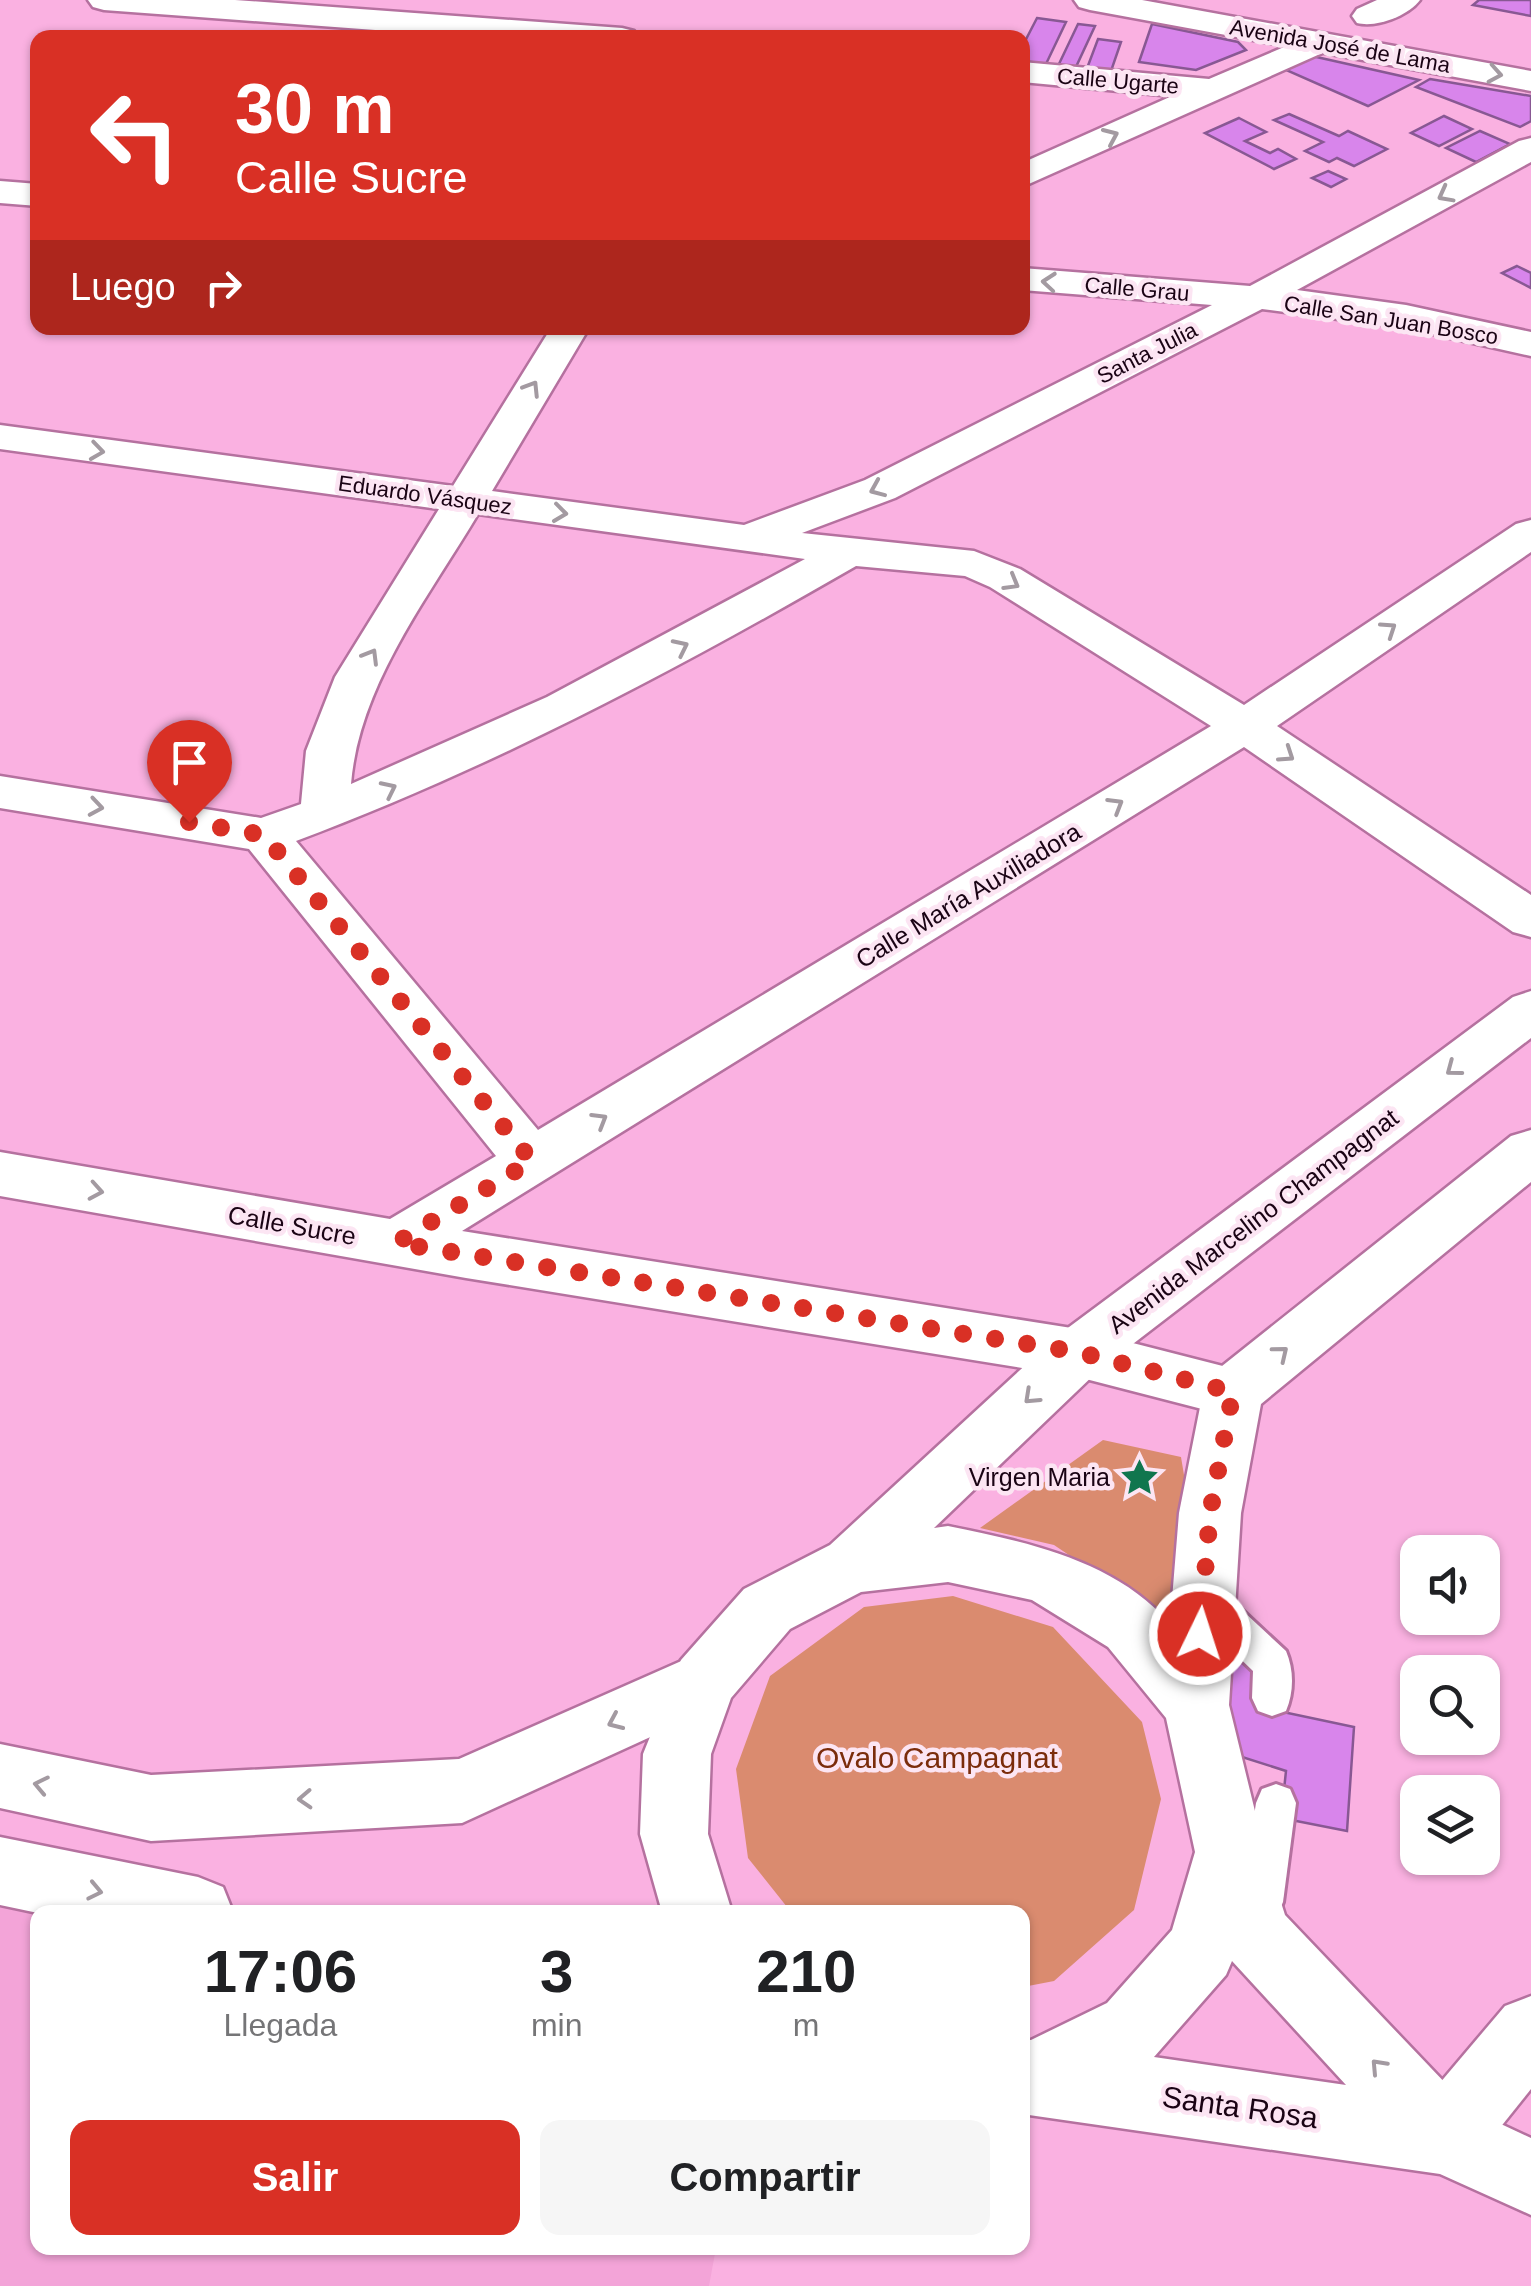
<!DOCTYPE html>
<html lang="es">
<meta charset="utf-8">
<style>
:root{--surface:#fff;--page:#f6f6f6;--text:#202124;--muted:#757577;--accent:#d93025}
body{margin:0;font-family:Helvetica,sans-serif;background:var(--page);color:var(--text);height:100vh;display:flex;flex-direction:column;font-size:38px;white-space:nowrap}
*{box-sizing:border-box;margin:0}
p{font-size:32px;color:var(--muted)}
.icon{flex:none;width:55px;height:55px;fill:none;stroke:currentColor;stroke-width:2;stroke-linecap:round;stroke-linejoin:round}
.map{position:relative;flex:1;overflow:hidden}
.drawer{position:absolute;left:30px;top:1905px;width:1000px;height:350px;display:flex;flex-direction:column;background:var(--surface);border-radius:20px;box-shadow:0 2px 8px #0004}
.drawer>*{flex:none}
.banner{position:absolute;left:30px;top:30px;width:1000px;height:305px;border-radius:20px;box-shadow:0 2px 8px #0004;background:#d93025;color:#fff;overflow:hidden}
.controls{position:absolute;left:1400px;top:1535px;display:grid;gap:20px}
.controls a{display:grid;place-items:center;width:100px;height:100px;border-radius:20px;background:var(--surface);box-shadow:0 2px 8px #0004;font-size:50px}
.pin{position:absolute;display:grid;place-items:center;width:85px;height:85px;color:#fff;margin:-102px -42px;border-radius:50% 50% 50% 0;rotate:-45deg;box-shadow:0 0 10px #0007}
.pin .icon{rotate:45deg}
.me{position:absolute;width:110px;margin:-55px;rotate:4deg;stroke-linejoin:round;filter:drop-shadow(0 0 8px #0008)}
.turn{display:flex;align-items:center;gap:35px;height:210px;padding:0 40px;font-size:45px}
.turn .icon{width:130px;height:130px;stroke-width:2.5}
.turn b{display:block;font-size:70px;line-height:85px}
.then{display:flex;align-items:center;height:95px;padding:0 40px;background:#0003;gap:20px;font-size:38px}
.eta{display:flex;justify-content:space-evenly;align-items:center;height:170px;text-align:center}
.eta b{font-size:60px;font-weight:700;line-height:70px}
.button{display:flex;gap:20px;margin-top:auto;padding:20px 40px}
.button a{flex:1;height:115px;border-radius:20px;background:var(--accent);color:#fff;font-size:40px;font-weight:700;line-height:115px;text-align:center}
.button a+a{background:var(--page);color:var(--text)}
.map>svg:first-child{display:block}
</style>
<div class="map">
<svg width="1531" height="2286" viewBox="0 0 1531 2286">
<rect width="100%" height="100%" fill="#fab1e1"/>
<!-- built -->
<path fill="#f3a4d8" d="M0,1887L38,1912V2248H716L709,2286H0Z"/>
<!-- green -->
<g fill="#da8b6f">
<path d="M1103,1440L1181,1457L1190,1511L1170,1623L1054,1545L980,1528Z"/>
<path d="M953,1596L1053,1627L1142,1722L1161,1799L1134,1910L1054,1981L1023,1987L1022,1912H791L748,1858L736,1769L770,1676L864,1607Z"/>
</g>
<!-- building -->
<g fill="#d885eb" stroke="#885893" stroke-width="2.5">
<path d="M1479,0H1531V16L1473,5Z"/>
<path d="M1037,18L1066,22L1046,64L1022,61V47Z"/>
<path d="M1078,24L1095,26L1075,69L1058,66Z"/>
<path d="M1152,24L1238,42L1246,50L1196,70L1139,62Z"/>
<path d="M1098,39L1121,42L1110,74L1086,71Z"/>
<path d="M1312,56L1419,80L1368,106L1286,70Z"/>
<path d="M1430,79L1531,96V121L1520,127L1416,87Z"/>
<path d="M1289,114L1339,136L1348,131L1387,149L1354,166L1337,158L1329,162L1305,151L1323,142L1274,120Z"/>
<path d="M1444,116L1472,129L1439,146L1411,133Z"/>
<path d="M1239,118L1266,132L1245,141L1270,153L1278,149L1296,159L1274,169L1205,133Z"/>
<path d="M1480,131L1510,144L1476,162L1446,148Z"/>
<path d="M1328,171L1346,179L1331,187L1312,178Z"/>
<path d="M1517,266L1531,273V288L1502,273Z"/>
<path d="M1223,1656L1284,1668L1283,1712L1354,1727L1347,1831L1281,1818L1286,1771L1217,1749Z"/>
</g>
<g fill="none" stroke-linecap="round" stroke-linejoin="round">
<defs>
<g id="service">
<path d="M1203,1581L1216,1586L1286,1651C1294,1670 1294,1692 1286,1711L1272,1716L1258,1711L1252,1698L1253,1671L1190,1610L1184,1598L1190,1586Z"/>
<path d="M1276,1784L1290,1789L1296,1803L1283,1902L1277,1916L1262,1922L1247,1916L1241,1902L1256,1803L1262,1789Z"/>
</g>
<g id="minor">
<path d="M88,0H235L622,28L634,31L638,38H483L104,10L93,7Z"/>
<path d="M1377,0H1420C1408,16 1376,28 1357,23L1352,16L1357,9Z"/>
<path d="M1317,33L1329,36L1333,43L1329,50L1022,187V163L1172,96L1022,82V62L1209,79Z"/>
<path d="M1531,138V162L1297,290L1406,305L1531,332V356L1406,328L1262,309L895,498L802,533L974,551L1020,569L1244,705L1516,524L1531,520V552L1277,726L1531,895V937L1513,932L1244,747L462,1231L1078,1329L1254,1374L1263,1392L1254,1410L1233,1417L1078,1377L466,1278L0,1196V1152L390,1219L496,1156L249,849L0,808V776L261,818L301,804L306,751L335,677L439,509L0,449V425L453,486L551,328H589L492,491L744,525L865,480L1212,305L1022,290V268L1250,286L1519,141ZM478,514L805,559L547,697L351,784C359,685 428,598 478,514ZM856,566L965,576L990,587L1211,726L538,1130L296,841C491,768 676,670 856,566Z"/>
<path d="M0,181L38,184V206L0,203Z"/>
<path d="M1531,1996V2089L1471,2164L1444,2175L1417,2164L1406,2137L1417,2110L1505,2006Z"/>
</g>
<g id="tertiary">
<path d="M704,1651L727,1660L737,1681L727,1702L462,1823L151,1841L0,1808V1744L151,1775L459,1759Z"/>
<path d="M0,1837L198,1877L223,1887L233,1912L38,1913L0,1905Z"/>
</g>
<g id="secondary">
<path d="M1074,0H1142L1531,71V91L1090,10L1079,7Z"/>
<path d="M1531,991V1038L1099,1370L934,1528L948,1526C1026,1542 1115,1560 1170,1624L1179,1513L1203,1392L1212,1374L1511,1136L1531,1130V1182L1261,1404L1241,1513L1229,1705L1265,1852L1285,1915L1471,2110L1531,2138V2215L1440,2174L1022,2114V2040H1031L1107,2003L1172,1930L1195,1852L1166,1718L1108,1647L1032,1600L948,1582L861,1592L790,1629L731,1698L711,1754L708,1834L732,1912H662L640,1834L643,1754L681,1660L744,1589L830,1545L1057,1336L1513,997ZM1232,1961L1346,2085L1154,2057L1226,1975Z"/>
</g>
</defs>
<!-- service casing -->
<use href="#service" stroke="#b5719f" stroke-width="6"/>
<!-- minor casing -->
<use href="#minor" stroke="#b5719f" stroke-width="5"/>
<!-- tertiary casing -->
<use href="#tertiary" stroke="#b5719f" stroke-width="5"/>
<!-- secondary casing -->
<use href="#secondary" stroke="#b5719f" stroke-width="5"/>
<!-- service -->
<use href="#service" fill="#fff" fill-rule="evenodd"/>
<!-- minor -->
<use href="#minor" fill="#fff" fill-rule="evenodd"/>
<!-- tertiary -->
<use href="#tertiary" fill="#fff" fill-rule="evenodd"/>
<!-- secondary -->
<use href="#secondary" fill="#fff" fill-rule="evenodd"/>
</g>
<!-- one-way arrows -->
<defs><path id="oneway-chevron" d="M-2-3.5L2.5 0L-2 3.5" fill="none" stroke-width="1.6" stroke-linecap="round" stroke-linejoin="round" transform="scale(2.5)"/></defs>
<g stroke="#a39aa1">
<use href="#oneway-chevron" transform="translate(1495 74) rotate(10)"/>
<use href="#oneway-chevron" transform="translate(1111 136) rotate(-24)"/>
<use href="#oneway-chevron" transform="translate(1445 195) rotate(152)"/>
<use href="#oneway-chevron" transform="translate(1049 282) rotate(-175)"/>
<use href="#oneway-chevron" transform="translate(532 388) rotate(-58)"/>
<use href="#oneway-chevron" transform="translate(97 451) rotate(8)"/>
<use href="#oneway-chevron" transform="translate(877 489) rotate(157)"/>
<use href="#oneway-chevron" transform="translate(560 513) rotate(7)"/>
<use href="#oneway-chevron" transform="translate(1012 583) rotate(30)"/>
<use href="#oneway-chevron" transform="translate(1389 629) rotate(-34)"/>
<use href="#oneway-chevron" transform="translate(681 647) rotate(-26)"/>
<use href="#oneway-chevron" transform="translate(371 656) rotate(-59)"/>
<use href="#oneway-chevron" transform="translate(1287 755) rotate(34)"/>
<use href="#oneway-chevron" transform="translate(389 789) rotate(-26)"/>
<use href="#oneway-chevron" transform="translate(1116 805) rotate(-31)"/>
<use href="#oneway-chevron" transform="translate(96 807) rotate(9)"/>
<use href="#oneway-chevron" transform="translate(1453 1069) rotate(143)"/>
<use href="#oneway-chevron" transform="translate(600 1120) rotate(-31)"/>
<use href="#oneway-chevron" transform="translate(96 1191) rotate(10)"/>
<use href="#oneway-chevron" transform="translate(1281 1353) rotate(-39)"/>
<use href="#oneway-chevron" transform="translate(1031 1397) rotate(137)"/>
<use href="#oneway-chevron" transform="translate(615 1722) rotate(156)"/>
<use href="#oneway-chevron" transform="translate(41 1785) rotate(-168)"/>
<use href="#oneway-chevron" transform="translate(305 1799) rotate(177)"/>
<use href="#oneway-chevron" transform="translate(95 1891) rotate(12)"/>
<use href="#oneway-chevron" transform="translate(1378 2066) rotate(-133)"/>
</g>
<g fill="none" stroke-linecap="round" stroke-linejoin="round">
<!-- route -->
<path stroke="#d93025" stroke-width="18" stroke-dasharray="0 32.4" d="M189,822L264,835L532,1161L396,1243L1078,1352L1233,1392L1210,1513L1200,1634"/>
</g>
<!-- icons -->
<defs>
<symbol id="sight-bare" viewBox="-9 -9 18 18"><path d="M0-6L1.8-2.2L6-1.7L2.9 1.2L3.7 5.4L0 3.3L-3.7 5.4L-2.9 1.2L-6-1.7L-1.8-2.2Z" fill="#10764e" stroke="#fce5f3" stroke-width="2.5" paint-order="stroke"/></symbol>
</defs>
<g fill-rule="evenodd">
<use href="#sight-bare" x="1112" y="1450" width="55" height="55"/>
</g>
<g text-anchor="middle" dominant-baseline="central" stroke-width="9" stroke-linejoin="round" paint-order="stroke">
<!-- far-street labels -->
<g font-size="22" fill="#1a0314" stroke="#fce5f3">
<text transform="translate(1340 46) rotate(10)">Avenida José de Lama</text>
<text transform="translate(1118 81) rotate(5)">Calle Ugarte</text>
<text transform="translate(1137 289) rotate(5)">Calle Grau</text>
<text transform="translate(1391 320) rotate(9)">Calle San Juan Bosco</text>
<text transform="translate(1147 353) rotate(-27)">Santa Julia</text>
<text transform="translate(425 495) rotate(8)">Eduardo Vásquez</text>
</g>
<!-- street labels -->
<g font-size="25" fill="#1a0314" stroke="#fce5f3">
<text transform="translate(968 895) rotate(-31)">Calle María Auxiliadora</text>
<text transform="translate(1253 1221) rotate(-37)">Avenida Marcelino Champagnat</text>
<text transform="translate(292 1225) rotate(10)">Calle Sucre</text>
</g>
<!-- poi labels -->
<g font-size="25" fill="#1a0314" stroke="#fce5f3" text-anchor="end">
<text x="1110" y="1477">Virgen Maria</text>
</g>
<!-- near-park labels -->
<g font-size="30" fill="#7b2c0b" stroke="#fce5f3">
<text x="937" y="1757">Ovalo Campagnat</text>
</g>
<!-- near-street labels -->
<g font-size="30" fill="#1a0314" stroke="#fce5f3">
<text transform="translate(1240 2107) rotate(8)">Santa Rosa</text>
</g>
</g>
</svg>
<div class="controls">
<a><svg class="icon" aria-label="sound" viewBox="0 0 24 24"><path d="M4 9h4l5-4v14l-5-4H4zM17 9q2 3 0 6"/></svg></a>
<a><svg class="icon" aria-label="search" viewBox="0 0 24 24"><circle cx="10" cy="10" r="6"/><path d="M15 15l6 6"/></svg></a>
<a><svg class="icon" aria-label="layers" viewBox="0 0 24 24"><path d="M12 4l9 5-9 5-9-5zM3 14l9 5 9-5"/></svg></a>
</div>
<div class="pin" style="left:189px;top:822px;background:#d93025"><svg class="icon" aria-label="arrive" viewBox="0 0 24 24"><path d="M6 21V4h12l-3 4 3 4H6"/></svg></div>
<svg class="me" style="left:1200px;top:1634px" viewBox="-20 -20 40 40"><circle r="17" fill="#d93025" stroke="#fff" stroke-width="3"/><path d="M0-11L8 9 0 5-8 9z" fill="#fff"/></svg>
<div class="banner">
<div class="turn"><svg class="icon" aria-label="left" viewBox="0 0 24 24"><path d="M17 20v-9H6M10 6l-5 5 5 5"/></svg><div><b>30 m</b>Calle Sucre</div></div>
<div class="then">Luego<svg class="icon" aria-label="right" viewBox="0 0 24 24"><path d="M7 20v-9h11M14 6l5 5-5 5"/></svg></div>
</div>
<section class="drawer">
<div class="eta">
<div><b>17:06</b><p>Llegada</p></div>
<div><b>3</b><p>min</p></div>
<div><b>210</b><p>m</p></div>
</div>
<div class="button"><a>Salir</a><a>Compartir</a></div>
</section>
</div>
